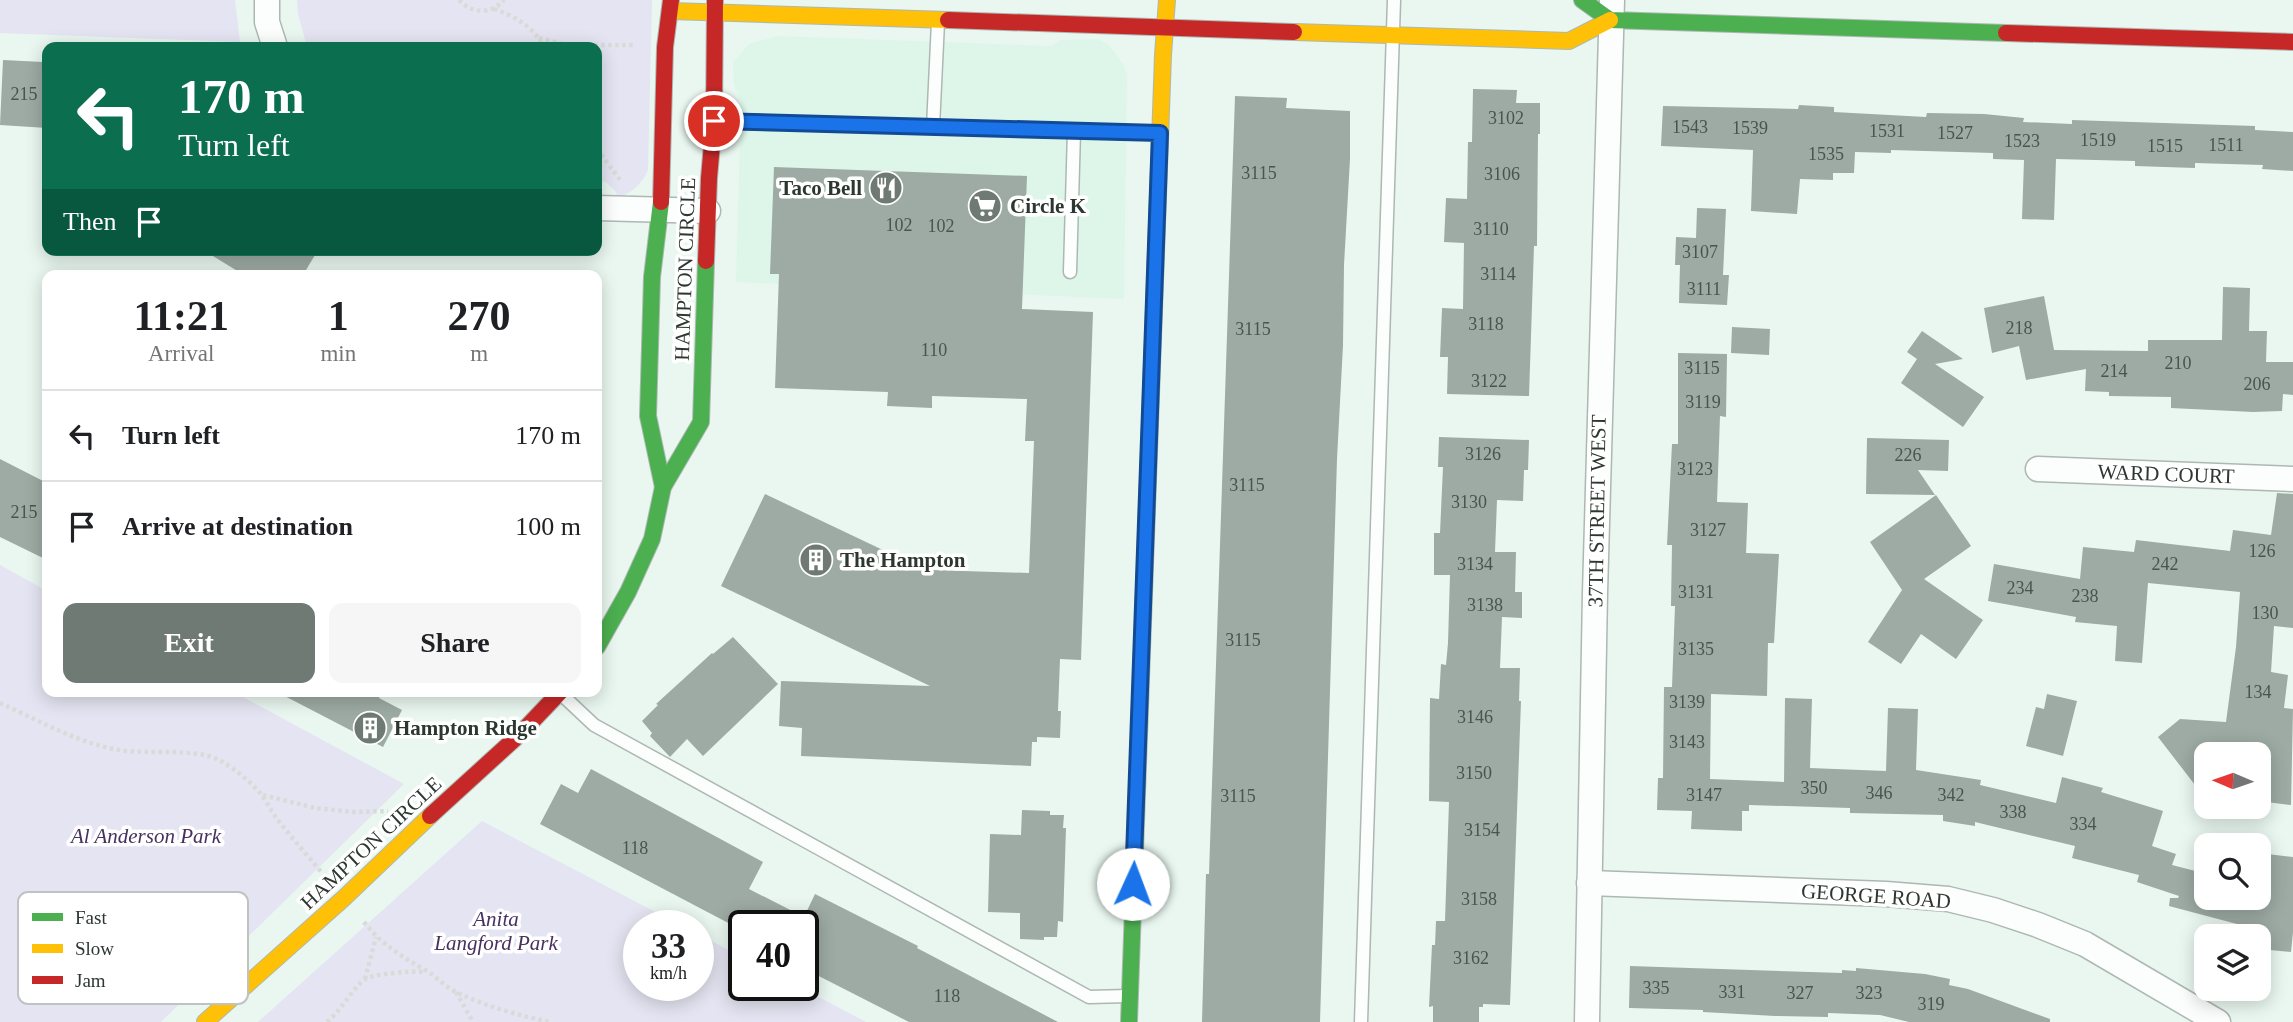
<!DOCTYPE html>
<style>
:root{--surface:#fff;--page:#f6f6f6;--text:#202124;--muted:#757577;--line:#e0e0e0;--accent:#6f7a74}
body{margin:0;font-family:Georgia,serif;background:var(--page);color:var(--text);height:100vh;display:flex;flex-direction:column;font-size:26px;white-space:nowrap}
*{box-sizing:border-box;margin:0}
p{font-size:23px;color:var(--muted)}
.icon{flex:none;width:38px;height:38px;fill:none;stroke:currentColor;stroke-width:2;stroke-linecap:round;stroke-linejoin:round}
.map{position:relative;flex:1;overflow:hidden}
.drawer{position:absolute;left:42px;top:270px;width:560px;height:427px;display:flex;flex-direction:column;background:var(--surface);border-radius:14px;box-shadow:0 4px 18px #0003}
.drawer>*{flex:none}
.banner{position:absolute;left:42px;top:42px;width:560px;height:214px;border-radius:14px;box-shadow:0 4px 18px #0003;background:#0b6e4f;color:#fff;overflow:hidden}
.needle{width:46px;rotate:272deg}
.fabs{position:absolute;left:2194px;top:742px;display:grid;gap:14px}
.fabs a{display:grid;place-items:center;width:77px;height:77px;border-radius:14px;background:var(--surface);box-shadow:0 4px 18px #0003;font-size:35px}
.speed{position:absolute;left:623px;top:910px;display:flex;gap:14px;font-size:35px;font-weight:700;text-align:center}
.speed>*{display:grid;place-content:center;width:91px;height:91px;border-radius:50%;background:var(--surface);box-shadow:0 4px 18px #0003;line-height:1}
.speed small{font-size:18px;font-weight:400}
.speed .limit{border:4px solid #111;border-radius:10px;background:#fff;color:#111}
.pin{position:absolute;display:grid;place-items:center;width:60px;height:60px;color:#fff;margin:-30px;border:4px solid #fff;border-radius:50%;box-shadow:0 2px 7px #0007}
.me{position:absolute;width:77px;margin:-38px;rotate:2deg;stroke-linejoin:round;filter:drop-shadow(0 0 5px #0008)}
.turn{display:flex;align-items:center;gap:24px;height:147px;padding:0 21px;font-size:32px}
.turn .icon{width:91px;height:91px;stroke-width:2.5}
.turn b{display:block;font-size:49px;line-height:60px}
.then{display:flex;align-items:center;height:66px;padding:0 21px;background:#0003;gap:14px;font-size:26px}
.eta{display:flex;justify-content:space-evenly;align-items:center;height:119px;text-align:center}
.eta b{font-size:42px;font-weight:600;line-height:49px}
.primary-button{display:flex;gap:14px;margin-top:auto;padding:14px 21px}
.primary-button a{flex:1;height:80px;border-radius:14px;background:var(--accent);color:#fff;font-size:28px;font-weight:600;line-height:80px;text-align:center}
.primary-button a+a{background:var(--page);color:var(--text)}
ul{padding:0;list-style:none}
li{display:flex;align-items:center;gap:21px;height:91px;padding:0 21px;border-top:2px solid var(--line)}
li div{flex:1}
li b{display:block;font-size:26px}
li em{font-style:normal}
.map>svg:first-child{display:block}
</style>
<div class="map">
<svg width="2293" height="1022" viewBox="0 0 2293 1022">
<rect width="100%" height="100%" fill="#e9f7f0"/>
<!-- built -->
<path fill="#ddf6e9" d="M778,36L1051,46L1061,40L1098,39L1109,45L1124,65L1127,76L1124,299L736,282L741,103L734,85L733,63L749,44Z"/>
<!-- green -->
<g fill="#e5e4f2">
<path d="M0,0H235L240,42L0,33Z"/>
<path d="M297,0H652L648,170C642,184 633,192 618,198L616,192L606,182L597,181V47H307L298,14Z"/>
<path d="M0,565L47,591V691H232L404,784L161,1022H0Z"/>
<path d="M482,821L682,926H639V985H698V934L744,958V985H796L866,1022H258Z"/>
</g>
<!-- building -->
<g fill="#9daba4">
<path d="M3,60L43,62V69H47V128L0,125Z"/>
<path d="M1473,89L1517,90L1516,103H1540V134H1538L1537,246H1534L1529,396L1447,394L1448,357H1440L1442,308L1463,309L1464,243L1444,242L1446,198L1467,199L1468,142H1472Z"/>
<path d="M1235,96L1287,98L1286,108L1350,111V159L1344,265L1343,345L1337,459L1320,1022H1202L1206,874H1209Z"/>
<path d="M1799,105L1834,107V112L1926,117L1927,113L1984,114L2024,118L2023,122L2072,124V120L2255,126V130L2293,132V171L2262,169L2263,165L2195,163V168L2135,166V161L2056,159L2054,220L2022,219L2024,160L1993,159V153L1891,150V153L1855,152L1854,173H1833V180L1800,179L1797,214L1751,211L1753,150L1661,146L1663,106L1798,109Z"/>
<path d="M774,167L1027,176L1022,309L1093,312L1081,660L1060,659L1058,711H1061L1060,738L1037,737V742H1032L1031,766L801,756L802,728L779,726L781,681L930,686L721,586L765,494L885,551L899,552V569L1029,573L1034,441H1025L1027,399L932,396V408L887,406L888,392L775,388L779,274H770Z"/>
<path d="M1697,208L1726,209L1723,275H1729L1727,305L1679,303L1680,265H1675L1676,237L1696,238Z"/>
<path d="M203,250H318L303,275H244Z"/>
<path d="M2223,287L2250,288L2249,331H2267L2266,362H2293V395L2283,394L2282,411L2253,412L2171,408V397L2109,396V392L2085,391L2086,369L2026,380L2019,346L1992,353L1984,308L2044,296L2054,350L2148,351V340H2222Z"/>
<path d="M1732,327L1770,329L1769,355L1731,353Z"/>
<path d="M1922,331L1963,359L1935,364L1984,397L1963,427L1901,383L1917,359L1907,352Z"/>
<path d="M1678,353L1727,354L1726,417L1720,416L1717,502L1748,503L1746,553L1779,554L1774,643H1768L1767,696L1711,694L1710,779L1784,782L1785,698L1812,699L1810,768L1886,771L1888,708L1918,709L1916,770L1981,780L1980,785L2056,803L2062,777L2103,788L2101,792L2163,811L2152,846L2176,854L2172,865L2207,874V898H2259V853L2293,857V932L2291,952L2259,949V936H2251L2252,928L2169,906L2170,898H2178L2179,896L2137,882L2139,875L2072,858L2075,846L1975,822V826L1943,821V815L1850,813V808L1749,805V811H1742V831L1691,829L1692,811L1657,810L1658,778H1663L1664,687H1672L1675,606H1671L1672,545H1667L1672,444H1678Z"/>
<path d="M1439,437L1529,440L1528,470H1524L1523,501L1497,500L1495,552H1516L1515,592H1522V618L1502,617L1500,668H1520L1519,701H1521L1510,1005L1483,1004V1007H1479V1022H1433V1006L1429,1007L1432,945H1435L1436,921H1445L1449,802L1429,801L1430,698L1439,699L1441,664L1446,665L1448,643L1450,575H1434V533H1440L1443,467H1438Z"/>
<path d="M1867,438L1949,440L1948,471L1918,470L1935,495L1866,494Z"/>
<path d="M0,459L47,483V560L0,537Z"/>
<path d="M2277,493L2293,494V628L2274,626L2271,672L2288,675L2284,708L2293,709L2291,805L2259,801V754L2203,755L2195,785L2158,737L2180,719L2226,722L2236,647L2240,592L2148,583L2142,663L2115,661L2117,626L2075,622L2076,617L1988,601L1994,564L2080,579L2083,547L2134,552L2136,540L2230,551L2233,530L2271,535Z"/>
<path d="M1936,495L1971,546L1924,579L1983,620L1956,659L1921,634L1901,664L1868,642L1902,590L1870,542Z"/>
<path d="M733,637L778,684L703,756L687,739L670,757L650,736L652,733L642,721L658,705L656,704L712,653L713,654Z"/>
<path d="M275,691H382L379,698L402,710L383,747Z"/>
<path d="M2047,694L2077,701L2063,756L2026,746L2036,707L2044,709Z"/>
<path d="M591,769L763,862L749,889L804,917L815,894L918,946L917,948L1058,1022H909L803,968V926H734L540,824L561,784L578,793Z"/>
<path d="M1022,810L1050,811V815H1064L1063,828H1066L1063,922L1058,921L1057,937H1044V940L1020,939V913L988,912L990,834L1021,835Z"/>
<path d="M1630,966L1842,973V970L1856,971V968L1925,974L1950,979L1949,985L1968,989L2050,1019V1022H1909L1880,1015L1828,1013V1017L1775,1016L1703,1012V1010L1629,1008Z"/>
</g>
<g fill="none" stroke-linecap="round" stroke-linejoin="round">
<defs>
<g id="lane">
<path d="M717,121L1158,133"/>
<path d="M933,127L938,22"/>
<path d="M1070,272L1074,131"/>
<path d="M560,693L594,725L1089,997L1128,996"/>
<path d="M1361,1022L1394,0"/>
</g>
<g id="street">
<path d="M267,0V22L275,47"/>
<path d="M597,208L708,211"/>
<path d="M2038,469L2293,479"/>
<path d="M1589,883L1886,894L1948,899L1993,910L2038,925L2085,944L2218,1022"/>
<path d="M1587,1022L1595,593L1612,0"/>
</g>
<g id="fast">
<path d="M1582,0L1610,20L2006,33"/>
<path d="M661,202L652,277L648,416L663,487"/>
<path d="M597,647L628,592L652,539L663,487L701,422L706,261"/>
<path d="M1129,1022L1145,565"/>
</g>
<g id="slow">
<path d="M671,11L948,20"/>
<path d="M1294,32L1569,41L1610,20"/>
<path d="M1145,565L1163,55L1167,0"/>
<path d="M205,1022L344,898L430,816"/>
</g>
<g id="jam">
<path d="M948,20L1294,32"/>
<path d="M2006,33L2293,42"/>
<path d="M661,202L665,47L671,0"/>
<path d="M706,261L709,178L714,121L715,0"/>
<path d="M430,816L520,734L561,691"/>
</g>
</defs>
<!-- lane casing -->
<use href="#lane" stroke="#adb8b2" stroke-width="15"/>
<!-- street casing -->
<use href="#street" stroke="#adb8b2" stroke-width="27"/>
<!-- fast casing -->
<use href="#fast" stroke="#adb8b2" stroke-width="18"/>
<!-- slow casing -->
<use href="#slow" stroke="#adb8b2" stroke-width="18"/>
<!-- jam casing -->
<use href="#jam" stroke="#adb8b2" stroke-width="18"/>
<!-- path -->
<g stroke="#d7dcd9" stroke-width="4.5" stroke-dasharray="3.5 3.5" stroke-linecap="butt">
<path d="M459,0C473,14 490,15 504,0"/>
<path d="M494,9C514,16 535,27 543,47"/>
<path d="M539,38L567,45H634"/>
<path d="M597,149L621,181"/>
<path d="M0,703C38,720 77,743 119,750C149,755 193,747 219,760C234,768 250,781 261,794C266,801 270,809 275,816C290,836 307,855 323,874"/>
<path d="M263,795L315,808L354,812L388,811"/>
<path d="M364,922C381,944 402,957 427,971C437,977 446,988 458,993C485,1006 521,1016 550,1022"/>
<path d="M365,979L376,937"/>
<path d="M456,992L473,1022"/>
<path d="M327,1022C341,1011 352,989 364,980C374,973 412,971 425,972"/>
</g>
<!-- lane -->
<use href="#lane" stroke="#fcfefd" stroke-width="12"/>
<!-- street -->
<use href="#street" stroke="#fcfefd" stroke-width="24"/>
<!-- fast -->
<use href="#fast" stroke="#4caf50" stroke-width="16"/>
<!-- slow -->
<use href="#slow" stroke="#ffc107" stroke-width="16"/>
<!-- jam -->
<use href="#jam" stroke="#c62828" stroke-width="16"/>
</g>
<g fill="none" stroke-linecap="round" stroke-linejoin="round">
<defs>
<path id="route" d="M714,121L1160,133L1133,884"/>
</defs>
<!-- route casing -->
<use href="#route" stroke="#114b97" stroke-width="18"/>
<!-- route -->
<use href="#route" stroke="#1a73e8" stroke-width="12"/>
</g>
<!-- icons -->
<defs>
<symbol id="restaurant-disc" viewBox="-11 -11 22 22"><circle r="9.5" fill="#6f7a74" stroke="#fff"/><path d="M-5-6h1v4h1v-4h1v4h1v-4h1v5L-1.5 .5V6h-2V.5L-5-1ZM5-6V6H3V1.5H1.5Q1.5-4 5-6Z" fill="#fff"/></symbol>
<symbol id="supermarket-disc" viewBox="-11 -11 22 22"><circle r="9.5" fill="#6f7a74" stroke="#fff"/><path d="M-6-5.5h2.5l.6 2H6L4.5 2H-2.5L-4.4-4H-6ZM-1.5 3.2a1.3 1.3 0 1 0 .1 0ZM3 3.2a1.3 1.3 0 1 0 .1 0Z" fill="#fff"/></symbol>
<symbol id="building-disc" viewBox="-11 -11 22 22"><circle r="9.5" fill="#6f7a74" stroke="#fff"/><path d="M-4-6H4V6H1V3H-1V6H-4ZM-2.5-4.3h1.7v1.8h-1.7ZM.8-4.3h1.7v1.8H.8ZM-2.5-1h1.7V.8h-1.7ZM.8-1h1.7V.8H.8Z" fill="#fff"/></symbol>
</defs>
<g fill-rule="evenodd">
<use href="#restaurant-disc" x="867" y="169" width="38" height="38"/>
<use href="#supermarket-disc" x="966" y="187" width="38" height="38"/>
<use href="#building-disc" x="797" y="541" width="38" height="38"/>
<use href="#building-disc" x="351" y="709" width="38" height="38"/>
</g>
<g text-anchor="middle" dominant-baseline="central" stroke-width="7" stroke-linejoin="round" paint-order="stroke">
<!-- number labels -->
<g font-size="18" fill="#49544e">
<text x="24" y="94">215</text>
<text x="1506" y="118">3102</text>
<text x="1690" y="127">1543</text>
<text x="1750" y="128">1539</text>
<text x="1887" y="131">1531</text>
<text x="1955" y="133">1527</text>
<text x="2098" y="140">1519</text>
<text x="2022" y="141">1523</text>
<text x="2226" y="145">1511</text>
<text x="2165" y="146">1515</text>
<text x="1826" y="154">1535</text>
<text x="1259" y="173">3115</text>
<text x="1502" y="174">3106</text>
<text x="899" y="225">102</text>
<text x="941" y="226">102</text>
<text x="1491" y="229">3110</text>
<text x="1700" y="252">3107</text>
<text x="1498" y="274">3114</text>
<text x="1704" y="289">3111</text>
<text x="1486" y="324">3118</text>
<text x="2019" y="328">218</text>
<text x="1253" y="329">3115</text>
<text x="934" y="350">110</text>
<text x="2178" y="363">210</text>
<text x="1702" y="368">3115</text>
<text x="2114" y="371">214</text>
<text x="1489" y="381">3122</text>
<text x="2257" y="384">206</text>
<text x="1703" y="402">3119</text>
<text x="1483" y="454">3126</text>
<text x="1908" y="455">226</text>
<text x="1695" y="469">3123</text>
<text x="1247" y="485">3115</text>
<text x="1469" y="502">3130</text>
<text x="24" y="512">215</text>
<text x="1708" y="530">3127</text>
<text x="2262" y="551">126</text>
<text x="1475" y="564">3134</text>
<text x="2165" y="564">242</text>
<text x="2020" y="588">234</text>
<text x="1696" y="592">3131</text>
<text x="2085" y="596">238</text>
<text x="1485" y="605">3138</text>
<text x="2265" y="613">130</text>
<text x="1243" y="640">3115</text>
<text x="1696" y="649">3135</text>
<text x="2258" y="692">134</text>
<text x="1687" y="702">3139</text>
<text x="1475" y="717">3146</text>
<text x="1687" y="742">3143</text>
<text x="1474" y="773">3150</text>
<text x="1814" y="788">350</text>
<text x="1879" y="793">346</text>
<text x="1704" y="795">3147</text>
<text x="1951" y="795">342</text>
<text x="1238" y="796">3115</text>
<text x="2013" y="812">338</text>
<text x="2083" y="824">334</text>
<text x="1482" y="830">3154</text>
<text x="635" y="848">118</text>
<text x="1479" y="899">3158</text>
<text x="1471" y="958">3162</text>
<text x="1656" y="988">335</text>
<text x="1732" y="992">331</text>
<text x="1800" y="993">327</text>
<text x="1869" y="993">323</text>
<text x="947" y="996">118</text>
<text x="1931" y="1004">319</text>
</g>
<!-- poi labels -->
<g font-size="21" font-weight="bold" fill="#2d3731" stroke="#fff" text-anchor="start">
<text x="862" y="188" text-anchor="end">Taco Bell</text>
<text x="1010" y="206">Circle K</text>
<text x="840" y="560">The Hampton</text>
<text x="394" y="728">Hampton Ridge</text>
</g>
<!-- street labels -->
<g font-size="21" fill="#2d3731" stroke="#fff">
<text transform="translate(685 269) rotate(-88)">HAMPTON CIRCLE</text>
<text transform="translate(2166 474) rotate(2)">WARD COURT</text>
<text transform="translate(1597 511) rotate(-89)">37TH STREET WEST</text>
<text transform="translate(371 843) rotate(-43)">HAMPTON CIRCLE</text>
<text transform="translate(1876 896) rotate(4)">GEORGE ROAD</text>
</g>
<!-- park labels -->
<g font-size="21" font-style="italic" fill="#47315f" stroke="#fff">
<text x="146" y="836">Al Anderson Park</text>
<text x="496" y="919">Anita<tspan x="496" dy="24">Langford Park</tspan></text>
</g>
</g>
<!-- legend -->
<rect x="18" y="892" width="230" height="112" rx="10" fill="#fff" stroke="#c0c3c1" stroke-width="2"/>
<rect x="32" y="913" width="31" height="8" fill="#4caf50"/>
<rect x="32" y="944" width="31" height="9" fill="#ffc107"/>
<rect x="32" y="976" width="31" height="8" fill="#c62828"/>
<g font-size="19" fill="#2d3731">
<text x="75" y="924">Fast</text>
<text x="75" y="955">Slow</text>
<text x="75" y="987">Jam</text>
</g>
</svg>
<div class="fabs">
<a><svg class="needle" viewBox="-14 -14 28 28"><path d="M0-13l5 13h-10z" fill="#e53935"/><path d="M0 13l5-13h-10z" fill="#757577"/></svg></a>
<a><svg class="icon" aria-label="search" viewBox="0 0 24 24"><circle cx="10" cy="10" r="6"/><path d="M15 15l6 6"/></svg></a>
<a><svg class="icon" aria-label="layers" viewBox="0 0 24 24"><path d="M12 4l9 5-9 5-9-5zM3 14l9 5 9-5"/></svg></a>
</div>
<div class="speed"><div>33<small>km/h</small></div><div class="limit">40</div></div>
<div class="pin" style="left:714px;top:121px;background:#d93025"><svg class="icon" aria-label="arrive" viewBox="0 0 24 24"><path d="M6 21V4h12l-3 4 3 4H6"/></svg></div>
<svg class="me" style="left:1133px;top:884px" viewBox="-20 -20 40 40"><circle r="19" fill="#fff"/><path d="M0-13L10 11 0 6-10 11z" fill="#1a73e8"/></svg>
<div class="banner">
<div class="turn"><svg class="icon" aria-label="left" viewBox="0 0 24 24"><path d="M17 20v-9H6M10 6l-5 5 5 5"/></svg><div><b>170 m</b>Turn left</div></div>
<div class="then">Then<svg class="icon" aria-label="arrive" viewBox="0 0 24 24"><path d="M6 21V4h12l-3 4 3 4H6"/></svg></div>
</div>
<section class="drawer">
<div class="eta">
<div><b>11:21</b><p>Arrival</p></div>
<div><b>1</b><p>min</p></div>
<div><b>270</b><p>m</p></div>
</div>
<ul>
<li><svg class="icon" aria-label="left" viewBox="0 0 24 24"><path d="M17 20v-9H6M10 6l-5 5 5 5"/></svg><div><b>Turn left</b></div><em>170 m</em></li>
<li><svg class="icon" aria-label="arrive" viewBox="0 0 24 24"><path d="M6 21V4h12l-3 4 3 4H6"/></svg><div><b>Arrive at destination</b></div><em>100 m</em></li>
</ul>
<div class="primary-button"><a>Exit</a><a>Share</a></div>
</section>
</div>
